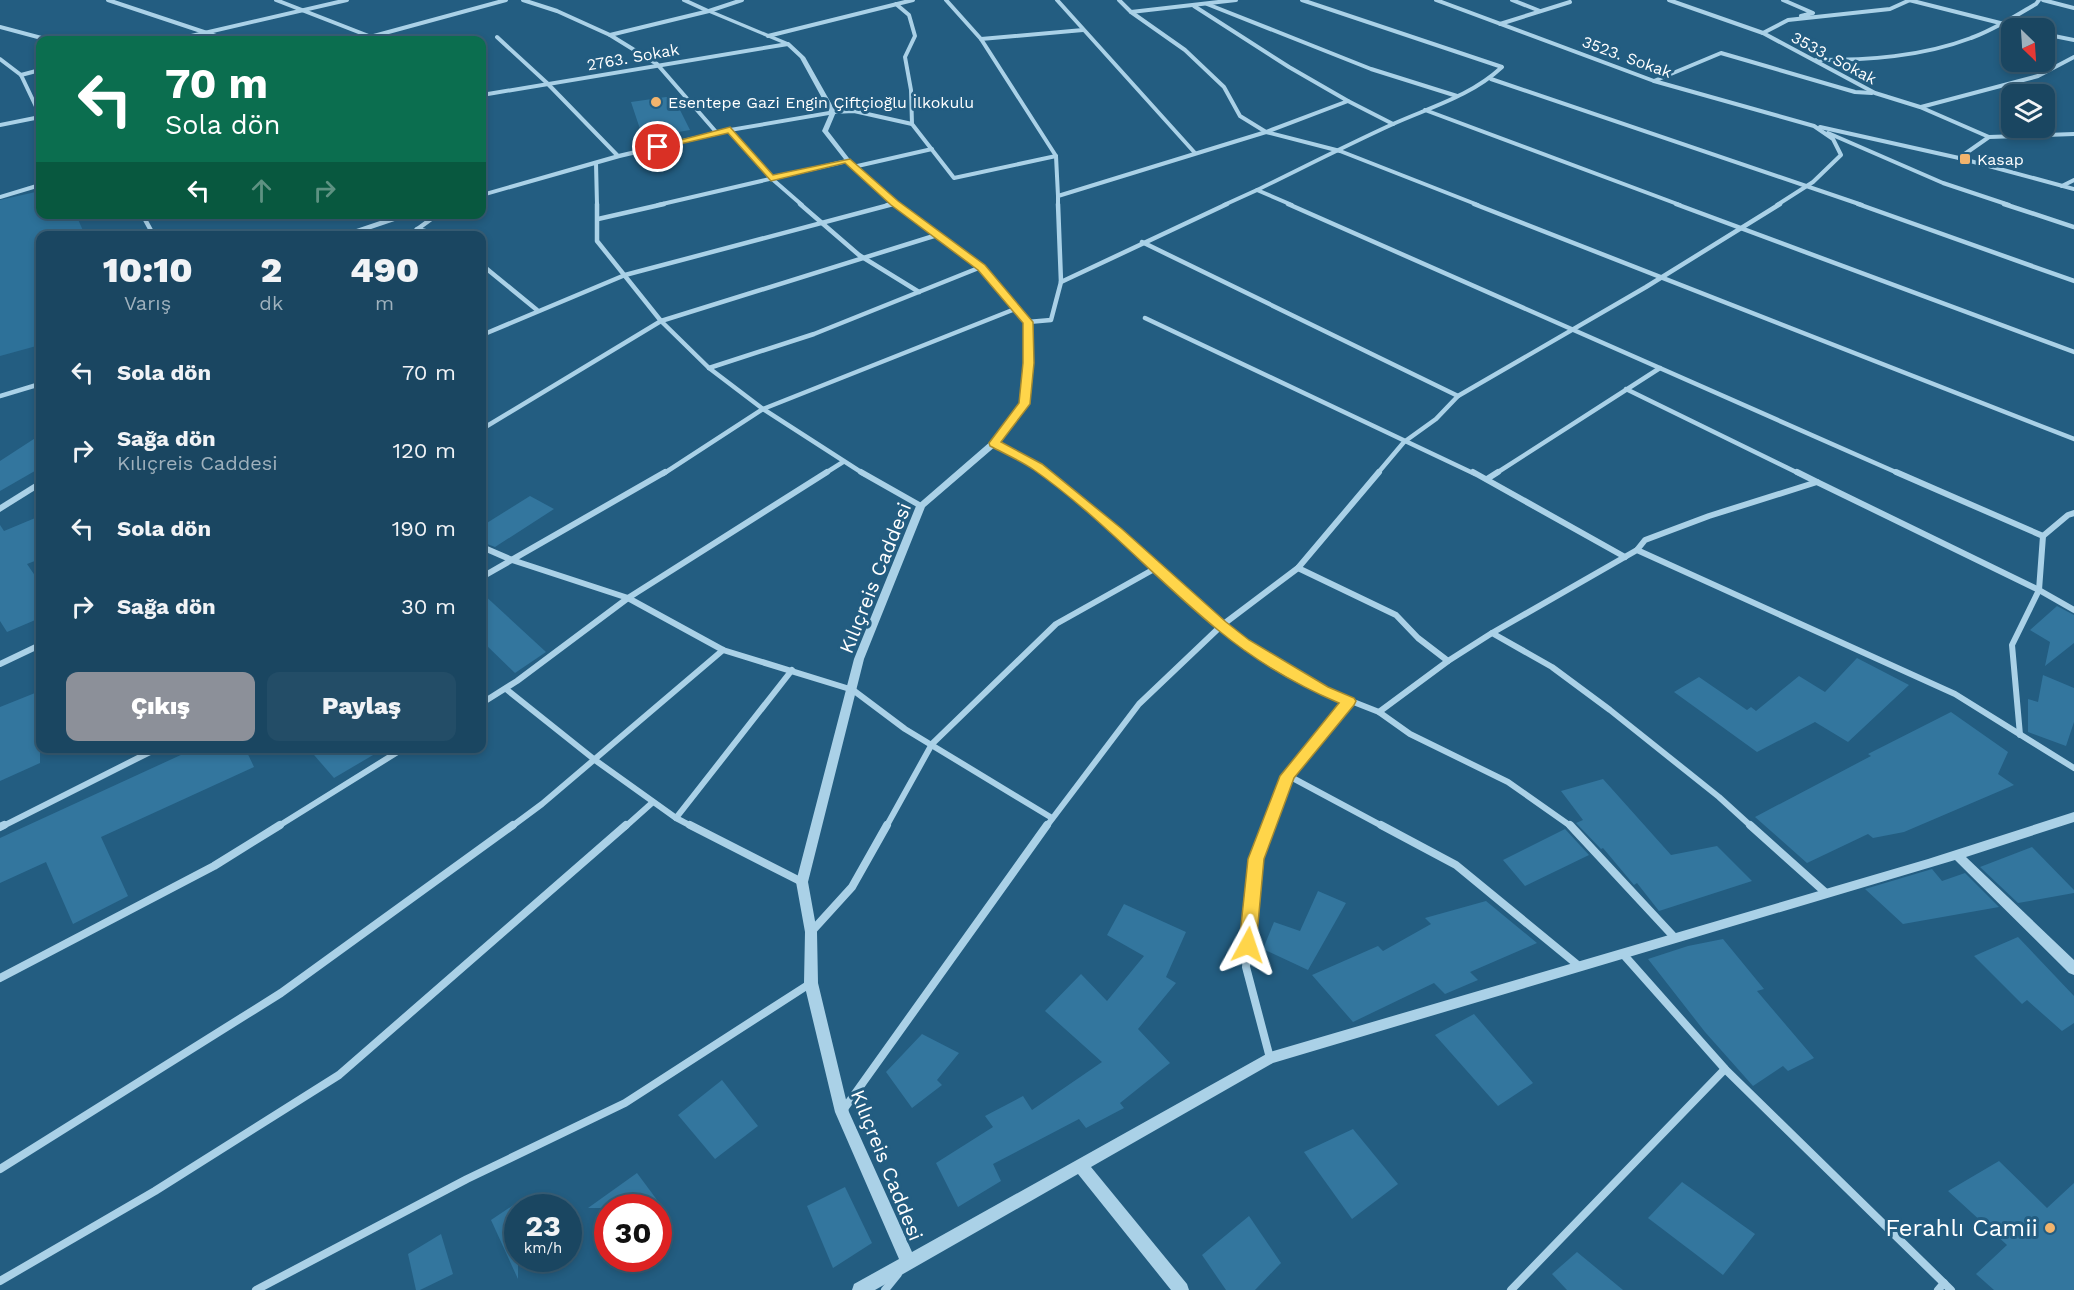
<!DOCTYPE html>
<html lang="tr">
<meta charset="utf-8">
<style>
:root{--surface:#1a4661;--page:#234d67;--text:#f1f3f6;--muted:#9fb1bd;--line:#385e76;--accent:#8c9099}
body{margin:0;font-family:"Work Sans",sans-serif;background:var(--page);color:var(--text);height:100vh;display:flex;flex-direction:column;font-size:22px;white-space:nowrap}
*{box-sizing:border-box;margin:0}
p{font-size:20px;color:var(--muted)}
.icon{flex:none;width:33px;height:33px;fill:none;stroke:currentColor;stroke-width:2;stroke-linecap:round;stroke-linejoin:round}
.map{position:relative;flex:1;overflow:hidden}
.sheet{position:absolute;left:36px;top:231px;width:450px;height:522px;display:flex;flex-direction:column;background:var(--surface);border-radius:12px;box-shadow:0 3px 9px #0003,0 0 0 2px var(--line)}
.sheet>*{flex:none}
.top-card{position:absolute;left:36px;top:36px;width:450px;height:183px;border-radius:12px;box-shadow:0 3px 9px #0003,0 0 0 2px var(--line);background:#0b6e4f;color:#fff;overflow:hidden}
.needle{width:39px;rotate:155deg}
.buttons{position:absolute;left:2001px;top:18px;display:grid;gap:12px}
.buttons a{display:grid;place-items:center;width:54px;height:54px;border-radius:12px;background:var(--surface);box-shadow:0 3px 9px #0003,0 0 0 2px var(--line);font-size:30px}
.speed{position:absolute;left:504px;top:1194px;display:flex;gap:12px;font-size:30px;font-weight:700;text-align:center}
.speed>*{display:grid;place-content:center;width:78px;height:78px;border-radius:50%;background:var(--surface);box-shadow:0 3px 9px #0003,0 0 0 2px var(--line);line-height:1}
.speed small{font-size:15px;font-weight:400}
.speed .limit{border:9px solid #d22;background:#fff;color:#111}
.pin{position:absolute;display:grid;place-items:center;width:51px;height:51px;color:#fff;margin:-26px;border:3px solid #fff;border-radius:50%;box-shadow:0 2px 6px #0007}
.me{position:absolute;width:66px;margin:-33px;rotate:5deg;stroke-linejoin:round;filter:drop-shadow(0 0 4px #0008)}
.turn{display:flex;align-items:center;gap:21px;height:126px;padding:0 30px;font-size:27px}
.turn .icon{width:78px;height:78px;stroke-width:2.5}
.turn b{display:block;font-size:42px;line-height:51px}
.lanes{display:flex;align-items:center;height:57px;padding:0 30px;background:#0003;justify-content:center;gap:30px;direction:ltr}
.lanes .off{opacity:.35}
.eta{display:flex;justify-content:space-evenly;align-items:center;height:102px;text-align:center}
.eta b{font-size:36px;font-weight:800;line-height:42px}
.primary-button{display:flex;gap:12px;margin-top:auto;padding:12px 30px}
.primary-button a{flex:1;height:69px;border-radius:12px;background:var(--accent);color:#fff;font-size:24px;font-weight:800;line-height:69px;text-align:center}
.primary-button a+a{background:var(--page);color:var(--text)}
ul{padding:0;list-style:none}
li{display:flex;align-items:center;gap:18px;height:78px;padding:0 30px}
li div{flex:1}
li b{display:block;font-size:22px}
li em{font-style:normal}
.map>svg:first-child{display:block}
</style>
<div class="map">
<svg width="2074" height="1290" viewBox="0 0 2074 1290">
<rect width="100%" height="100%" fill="#235d81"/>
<!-- green -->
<path fill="#2d7199" d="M40,191V214L76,215L85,235L40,236V345L0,356V200Z"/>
<!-- building -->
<g fill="#33769e">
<path d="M673,96L690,130L643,138L631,102Z"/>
<path d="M40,435V468L0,491V461Z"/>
<path d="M530,496L554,509L495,547L482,542V526Z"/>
<path d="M40,516V559L27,564L40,583V618L7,632L0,621V525L4,531Z"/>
<path d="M482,593L546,652L515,673L482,641Z"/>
<path d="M2057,606L2074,615V643L2045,666L2050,642L2030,630Z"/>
<path d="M1857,658L1909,685L1848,742L1815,722L1757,752L1674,692L1699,677L1747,710L1751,707L1756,711L1799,676L1825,692Z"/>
<path d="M2043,675L2074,688V722L2066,746L2028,732V699L2038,702Z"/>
<path d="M40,691V763L0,781V707Z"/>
<path d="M1951,712L2008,752L1998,774L2014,785L1904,832L1873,838L1868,834L1807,863L1755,817L1871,756L1868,754Z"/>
<path d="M196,748H245L254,767L101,837L128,896L73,924L46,862L0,883V838Z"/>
<path d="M308,748H385L334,778Z"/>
<path d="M1603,779L1671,855L1717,846L1752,881L1659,911L1637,883L1634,885L1603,848L1601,849L1576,823L1583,820L1561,791Z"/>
<path d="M1565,829L1589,855L1525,886L1503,860Z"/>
<path d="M2032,847L2074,890V893L2018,903L1980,867Z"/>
<path d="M1932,869L1942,881L1965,873L1999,907L1903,924L1865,889Z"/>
<path d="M1318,891L1346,903L1308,970L1263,949L1274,922L1300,931Z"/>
<path d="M1486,901L1537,943L1470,972L1478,980L1445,994L1434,983L1353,1022L1312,975L1378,946L1383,951L1431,924L1425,918Z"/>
<path d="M1124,904L1186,932L1166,977L1176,983L1138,1029L1170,1063L1120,1103L1124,1108L1086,1128L1079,1119L993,1164L1001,1181L958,1207L936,1163L993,1127L985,1116L1023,1096L1032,1110L1102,1062L1045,1011L1081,974L1107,1001L1144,956L1107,935Z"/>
<path d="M2018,937L2074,996V1023L2062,1031L2027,1000L2022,1004L1974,956Z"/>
<path d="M1723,939L1764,989L1757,991L1814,1058L1788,1071L1783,1066L1753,1086L1705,1032L1648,959L1688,946Z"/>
<path d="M1474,1014L1533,1083L1498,1106L1435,1035Z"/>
<path d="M922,1034L959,1053L937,1080L942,1085L912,1108L886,1072Z"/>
<path d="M722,1080L758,1126L715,1159L678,1115Z"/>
<path d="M1353,1129L1398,1184L1352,1219L1304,1152Z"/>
<path d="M1999,1161L2047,1208L2074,1183V1290H1994L1976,1274L2007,1245L1948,1191Z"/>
<path d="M637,1173L663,1208H588Z"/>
<path d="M1682,1182L1755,1234L1723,1275L1648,1218Z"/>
<path d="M845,1187L872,1243L833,1268L807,1206Z"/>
<path d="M518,1202V1279L491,1220Z"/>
<path d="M1249,1216L1281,1263L1255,1290H1226L1202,1255Z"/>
<path d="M441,1234L453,1274L420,1290H416L408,1254Z"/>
<path d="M1577,1252L1623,1290H1567L1552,1274Z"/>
</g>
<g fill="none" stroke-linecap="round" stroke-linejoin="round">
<!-- minor-far3 -->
<g stroke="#aad1e7" stroke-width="4">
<path d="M108,0L228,40"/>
<path d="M276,0L379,40"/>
<path d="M523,0L557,11L610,35L657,64L717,133"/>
<path d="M684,0L708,11"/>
<path d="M946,0L981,39L1056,156L1058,196"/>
<path d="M1057,0L1195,153"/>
<path d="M1119,0L1131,12L1185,50L1224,87L1240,116L1266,132L1340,151L1478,205"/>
<path d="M1436,0L1654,81L1814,126L1833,139L1841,155L1813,182L1777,205"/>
<path d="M1512,0L1540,11"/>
<path d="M1669,0L1763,33L1875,93L1920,107L1989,137"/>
<path d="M1783,0L1813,13L1801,16"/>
<path d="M1909,0L2020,28"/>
<path d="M2043,0L2074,8"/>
<path d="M896,4L909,15L915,36L905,57L911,90L912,124"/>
<path d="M1207,4L1371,69L1457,96"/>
<path d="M1131,12L1236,0"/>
<path d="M1500,24L1570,2"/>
<path d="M0,27L49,40"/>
<path d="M1763,33L1788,20L1890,9L1910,0"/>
<path d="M2044,34L2074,40"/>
<path d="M610,35L709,11L742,0"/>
<path d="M768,36L913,0"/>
<path d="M497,37L547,83L618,156"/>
<path d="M981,39L1083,30"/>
<path d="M174,40L347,0"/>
<path d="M359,40L506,0"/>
<path d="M0,59L21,75L40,115"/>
<path d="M1816,60C1868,60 1921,57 1971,38C1994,30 2015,16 2036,4L2039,0"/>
<path d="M21,75L40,70"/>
<path d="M1491,79L1862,205"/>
<path d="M1654,81L1721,53L1855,92L1872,93"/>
<path d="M482,95L788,44"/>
<path d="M1348,101L1393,124"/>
<path d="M1921,107L2038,76L2074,57"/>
<path d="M1425,110L1680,205"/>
<path d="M833,112L854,111L912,124L954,178L1056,156"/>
<path d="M0,125L40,117"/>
<path d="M1820,127L1959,158L2074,189"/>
<path d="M730,130L771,178L802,205"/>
<path d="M1828,133L1943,183L2009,205"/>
<path d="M1959,158L1989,137L2074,134"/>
<path d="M596,163L597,205"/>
<path d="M853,167L932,149"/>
<path d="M2062,186L2074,180"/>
<path d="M0,197L40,185"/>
<path d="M658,205L847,161"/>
<path d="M887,205L895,203"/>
<path d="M1058,205V196L1266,132L1348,101L1289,67L1194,6"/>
<path d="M1224,205L1257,190"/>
<path d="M1292,205L1257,190C1302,168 1347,145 1393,124C1431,107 1471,96 1502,67L1302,0"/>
</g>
<!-- minor-far2 -->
<g stroke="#aad1e7" stroke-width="4.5">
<path d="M597,204V241L661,321L709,368L763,409L864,474"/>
<path d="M800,204L859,255L919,292"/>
<path d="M1288,204L1900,474"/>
<path d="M1474,204L2074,439"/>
<path d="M1676,204L2074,352"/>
<path d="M1858,204L2074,281"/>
<path d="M2004,204L2074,227"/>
<path d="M142,214L154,236"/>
<path d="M143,217L154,214"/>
<path d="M598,219L664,204"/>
<path d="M417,229L444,236"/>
<path d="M343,236L408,214"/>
<path d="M408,236L438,214"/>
<path d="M1142,242L1458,396"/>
<path d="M482,265L537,310"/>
<path d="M1061,282L1227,204"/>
<path d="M1145,318L1475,474"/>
<path d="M1028,322L1051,320L1061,282L1058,204"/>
<path d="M482,335L625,275L893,204"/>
<path d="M709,368L814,334L981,267"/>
<path d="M1626,389L1800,474"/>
<path d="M0,396L40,384"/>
<path d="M482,429L661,321L937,235"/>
<path d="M994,443L1046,474"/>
<path d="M663,474L763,409L1015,309"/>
<path d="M824,474L843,462"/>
<path d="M1377,474L1404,442L1436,419L1458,396L1646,287L1780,204"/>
<path d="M1495,474L1660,368"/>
</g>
<!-- minor-far1 -->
<g stroke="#aad1e7" stroke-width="6">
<path d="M861,472L921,506"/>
<path d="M1044,472L1117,532L1221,626L1244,643L1323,690L1379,712L1410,734L1508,782L1572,827"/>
<path d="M1473,472L1625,557"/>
<path d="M1797,472L1817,482"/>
<path d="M1896,472L2043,536"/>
<path d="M1487,479L1498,472"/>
<path d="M482,547L512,560L628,598L723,650L853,690L905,729L1052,818"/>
<path d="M1298,568L1396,615L1418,638L1448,661L1379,712"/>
<path d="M482,577L665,472"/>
<path d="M2074,610L2039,590L1817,482L1709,516L1645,540L1637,550L1955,694L2074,768"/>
<path d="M1492,633L1637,550"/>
<path d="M1448,661L1492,633L1552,667L1610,710L1719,797L1752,827"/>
<path d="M0,664L40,645"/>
<path d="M506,689L595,760L676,818L792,670"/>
<path d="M482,703L517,681L628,598L827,472"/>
<path d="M2020,735L2012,645L2039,590L2043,536L2068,515L2074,513"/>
<path d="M1287,775L1384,827"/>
<path d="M676,818L693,827"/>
<path d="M1,827L158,748"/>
<path d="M277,827L404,748"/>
<path d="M511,827L542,804L723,650"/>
<path d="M625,827L653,802"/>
<path d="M886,827L932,744L1056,624L1156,568"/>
<path d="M1046,827L1139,704L1221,626L1298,568L1379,472"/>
<path d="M1268,827L1287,775L1348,701"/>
</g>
<!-- minor -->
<g stroke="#aad1e7" stroke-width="8">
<path d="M690,825L802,882"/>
<path d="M1268,825L1256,859L1246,967L1270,1058"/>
<path d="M1381,825L1456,865L1579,966"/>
<path d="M1570,825L1675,938"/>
<path d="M1750,825L1826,893"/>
<path d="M0,827L4,825"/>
<path d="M812,931L852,887L887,825"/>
<path d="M1623,954L1725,1069L1951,1290"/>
<path d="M0,978L214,866L280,825"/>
<path d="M844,1109L1047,825"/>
<path d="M0,1169L281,993L513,825"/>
<path d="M0,1281L155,1191L339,1075L626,825"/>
<path d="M256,1290L467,1179L625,1103L811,983"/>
<path d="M885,1290L898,1274"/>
<path d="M1511,1290L1725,1069"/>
<path d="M1938,1290L1944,1283"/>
</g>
<!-- tertiary -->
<g fill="#aad1e7" fill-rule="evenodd">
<path d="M707,10H711L790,43L805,57L836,112L828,131L855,166L897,202L984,265L1032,322L1033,363L1029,404L997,445L925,507L864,659L808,882L817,932L818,983L849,1112L912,1252L1270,1052L1928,859L2074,812V822L1966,857L2074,960V975L2069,973L1955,860L1273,1063L1091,1167L1187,1284L1189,1290H1171L1078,1174L875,1290H852L854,1284L899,1259L835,1112L804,983L805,932L796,882L854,659L916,506L991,441L1021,404L1025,363L1024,322L978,269L893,204L851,168L822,131L829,115L730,132L620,158L482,197V193L618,154L730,128L829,111L800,58L786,45L707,12Z"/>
<path d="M40,480V487L0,512V505Z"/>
</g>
</g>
<!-- route -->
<path fill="#ffd54a" stroke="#a68a30" stroke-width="1.5" d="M730,127L773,175L850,159L898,201L985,265L1033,322L1034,363L1030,404L1001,442L1042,464L1122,529L1226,622L1249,640L1328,687L1354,698L1356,701L1354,705L1294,778L1264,859L1256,945L1254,950L1248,952L1242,950L1239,945L1248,859L1280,776L1339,703C1297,685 1253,659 1218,630C1155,579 1101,517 1034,470C1021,461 1005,454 990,446L989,443L1019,403L1023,363V323L978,270L891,205L845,163L771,181L728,133L658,149L654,147Z"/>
<!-- markers -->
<g fill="#f2b46d" stroke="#235d81" stroke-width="2">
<circle cx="656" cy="102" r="6"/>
<rect x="1959" y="153" width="12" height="12" rx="3"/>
<circle cx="2050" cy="1228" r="6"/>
</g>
<g text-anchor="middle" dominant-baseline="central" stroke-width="6" stroke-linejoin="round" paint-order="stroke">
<!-- far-street labels -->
<g font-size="16" fill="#fff" stroke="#235d81">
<text transform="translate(633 57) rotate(-10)">2763. Sokak</text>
<text transform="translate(1627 57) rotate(20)">3523. Sokak</text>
<text transform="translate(1834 58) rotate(28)">3533. Sokak</text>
</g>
<!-- far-poi labels -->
<g font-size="16" fill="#fff" stroke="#235d81" text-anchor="start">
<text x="668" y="102">Esentepe Gazi Engin Çiftçioğlu İlkokulu</text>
<text x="1977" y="159">Kasap</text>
</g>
<!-- street labels -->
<g font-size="20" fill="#fff" stroke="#235d81">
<text transform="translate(875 578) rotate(-68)">Kılıçreis Caddesi</text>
<text transform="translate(887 1165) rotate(68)">Kılıçreis Caddesi</text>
</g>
<!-- near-poi labels -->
<g font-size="24" fill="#fff" stroke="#235d81" text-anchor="end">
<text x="2038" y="1228">Ferahlı Camii</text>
</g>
</g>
</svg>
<div class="buttons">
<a><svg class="needle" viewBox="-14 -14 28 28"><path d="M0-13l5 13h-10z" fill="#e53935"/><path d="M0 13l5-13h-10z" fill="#9fb1bd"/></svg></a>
<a><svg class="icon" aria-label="layers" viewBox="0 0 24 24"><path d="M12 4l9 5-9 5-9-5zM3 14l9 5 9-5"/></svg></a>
</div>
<div class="speed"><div>23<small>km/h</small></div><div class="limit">30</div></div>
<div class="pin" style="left:658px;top:147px;background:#d93025"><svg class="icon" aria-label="arrive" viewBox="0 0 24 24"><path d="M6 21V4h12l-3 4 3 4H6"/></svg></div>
<svg class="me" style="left:1248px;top:945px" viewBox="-20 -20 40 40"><path d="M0-17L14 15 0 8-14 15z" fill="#ffd54a" stroke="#fff" stroke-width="4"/></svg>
<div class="top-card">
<div class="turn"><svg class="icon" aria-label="left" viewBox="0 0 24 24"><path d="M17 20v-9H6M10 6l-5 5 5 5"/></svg><div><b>70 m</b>Sola dön</div></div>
<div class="lanes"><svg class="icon" aria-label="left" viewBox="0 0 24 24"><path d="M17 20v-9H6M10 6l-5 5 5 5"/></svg><svg class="icon off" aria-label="ahead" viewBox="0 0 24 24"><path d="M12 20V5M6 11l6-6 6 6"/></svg><svg class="icon off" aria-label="right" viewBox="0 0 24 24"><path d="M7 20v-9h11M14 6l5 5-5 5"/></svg></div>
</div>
<section class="sheet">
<div class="eta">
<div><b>10:10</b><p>Varış</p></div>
<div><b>2</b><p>dk</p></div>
<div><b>490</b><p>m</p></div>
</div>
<ul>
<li><svg class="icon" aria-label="left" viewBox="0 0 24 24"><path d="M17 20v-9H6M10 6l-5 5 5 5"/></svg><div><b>Sola dön</b></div><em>70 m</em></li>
<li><svg class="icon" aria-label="right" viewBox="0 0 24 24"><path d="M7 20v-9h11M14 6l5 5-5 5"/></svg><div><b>Sağa dön</b><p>Kılıçreis Caddesi</p></div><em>120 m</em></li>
<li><svg class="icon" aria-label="left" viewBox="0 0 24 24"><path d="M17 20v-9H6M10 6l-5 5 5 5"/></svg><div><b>Sola dön</b></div><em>190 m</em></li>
<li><svg class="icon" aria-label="right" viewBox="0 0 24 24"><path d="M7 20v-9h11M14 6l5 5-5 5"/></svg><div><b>Sağa dön</b></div><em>30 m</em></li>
</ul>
<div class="primary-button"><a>Çıkış</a><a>Paylaş</a></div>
</section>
</div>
